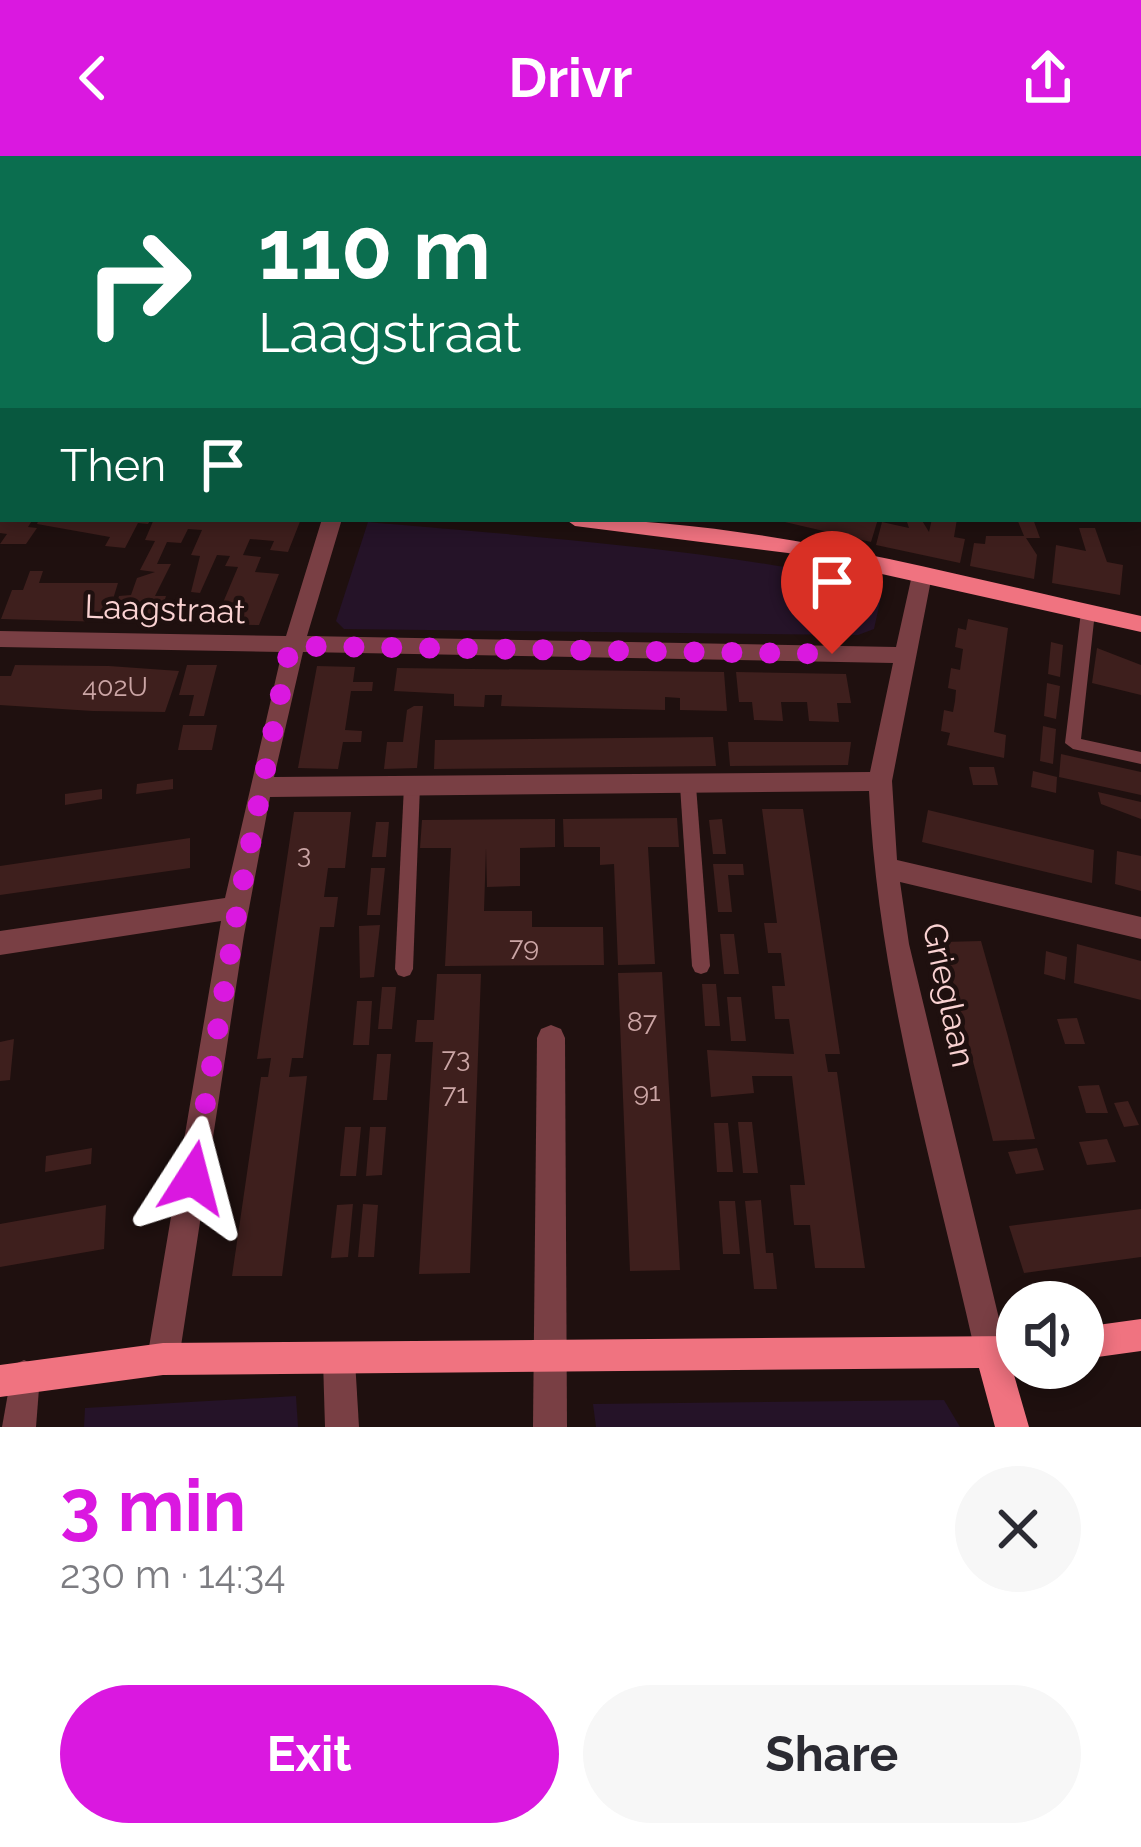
<!DOCTYPE html>
<meta charset="utf-8">
<style>
:root{--surface:#fff;--page:#f7f7f7;--text:#2b2b33;--muted:#7c7c81;--accent:#da18e0}
body{margin:0;font-family:Raleway,sans-serif;background:var(--page);color:var(--text);height:100vh;display:flex;flex-direction:column;font-size:45px;white-space:nowrap}
*{box-sizing:border-box;margin:0}
p{font-size:39px;color:var(--muted)}
.icon{flex:none;width:66px;height:66px;fill:none;stroke:currentColor;stroke-width:2;stroke-linecap:round;stroke-linejoin:round}
.map{position:relative;height:1271px;overflow:hidden}
.sheet{display:flex;flex-direction:column;background:var(--surface);flex:1}
.sheet>*{flex:none}
.guide{position:absolute;left:0px;top:0px;width:1143px;height:366px;box-shadow:0 6px 18px #0003;background:#0b6e4f;color:#fff;overflow:hidden}
.fabs{position:absolute;left:996px;top:1125px;display:grid;gap:24px}
.fabs a{display:grid;place-items:center;width:108px;height:108px;border-radius:50%;background:var(--surface);box-shadow:0 6px 18px #0003;font-size:60px}
.pin{position:absolute;display:grid;place-items:center;width:102px;height:102px;color:#fff;margin:-123px -51px;border-radius:50% 50% 50% 0;rotate:-45deg;box-shadow:0 0 12px #0007}
.pin .icon{rotate:45deg}
.me{position:absolute;width:132px;margin:-66px;rotate:9deg;stroke-linejoin:round;filter:drop-shadow(0 0 9px #0008)}
.turn{display:flex;align-items:center;gap:42px;height:252px;padding:0 60px;font-size:54px}
.turn .icon{width:156px;height:156px;stroke-width:2.5}
.turn b{display:block;font-size:84px;line-height:102px}
.then{display:flex;align-items:center;height:114px;padding:0 60px;background:#0003;gap:24px;font-size:45px}
.round{display:grid;place-items:center;flex:none;width:126px;height:126px;border-radius:63px;background:var(--page)}
.head{display:flex;align-items:center;justify-content:space-between;height:204px;padding:0 60px}
h1{font-size:72px;font-weight:700;line-height:90px;color:var(--accent)}
.button{display:flex;gap:24px;margin-top:auto;padding:24px 60px}
.button a{flex:1;height:138px;border-radius:72px;background:var(--accent);color:#fff;font-size:48px;font-weight:700;line-height:138px;text-align:center}
.button a+a{background:var(--page);color:var(--text)}
header{display:flex;justify-content:space-between;align-items:center;height:156px;padding:0 60px;background:var(--accent);color:#fff;font-size:54px;font-weight:700}
.map>svg:first-child{display:block}
</style>
<header><svg class="icon" aria-label="back" viewBox="0 0 24 24"><path d="M15 5l-7 7 7 7"/></svg>Drivr<svg class="icon" aria-label="share" viewBox="0 0 24 24"><path d="M12 15V3M7 8l5-5 5 5M5 13v7h14v-7"/></svg></header>
<div class="map">
<svg width="1141" height="1271" viewBox="0 0 1141 1271">
<rect width="100%" height="100%" fill="#1f100f"/>
<!-- green -->
<g fill="#251328">
<path d="M368,366C440,373 854,402 881,441L874,473L858,479L344,473L336,465Z"/>
<path d="M296,1240L298,1271H84L85,1252Z"/>
<path d="M944,1244L960,1271H596L593,1248Z"/>
</g>
<!-- building -->
<g fill="#3e1f1d">
<path d="M0,363H33L28,371L37,372L26,388H0L7,378L0,377Z"/>
<path d="M39,363H151L148,368L138,367L125,392L105,390L110,381L37,368Z"/>
<path d="M154,363H301L288,396L270,394L274,385L250,383L243,399L261,401L255,416L279,418L259,469L202,468L210,449H222L238,411L225,410L230,400L217,399L200,437L191,436L200,400L191,399L202,374L188,373L181,387L167,386L157,408H171L155,440H166L158,466H111L119,440L131,439L137,422L155,416L140,414L155,385L145,384Z"/>
<path d="M772,363H878L871,386Z"/>
<path d="M906,363H921L929,376L932,363H957L954,381L965,383L960,407L876,389L882,366L909,372Z"/>
<path d="M1017,363H1033L1040,382H1026L1037,399L1034,423L970,410L974,387L985,388L986,380H1024Z"/>
<path d="M1079,372H1095L1107,406L1123,409L1120,439L1052,427L1056,389L1086,395Z"/>
<path d="M30,415H43L39,427H118L106,466L1,463L12,434H23Z"/>
<path d="M968,463L1008,472L994,576L1006,579L1004,602L947,589L950,577L941,575L944,554L953,556L955,545L956,534L948,532L951,512L960,514L963,493L955,491L958,472L966,474Z"/>
<path d="M1051,486L1063,489L1060,521L1048,518Z"/>
<path d="M1097,492L1141,509V539L1092,527Z"/>
<path d="M15,509L109,510L179,515L165,556L93,555L0,549V520H11Z"/>
<path d="M187,509H217L204,560H189L194,539H179Z"/>
<path d="M317,510L355,511L353,526H373L372,535H351L345,574L362,575L361,586H343L338,613L298,612Z"/>
<path d="M397,512L724,516L727,555L680,554V542L665,541V554L501,550L502,539H485L484,551L454,550V538L394,535Z"/>
<path d="M736,516L846,518L851,547H837L839,566L809,565L807,546H781L783,565L754,564L752,546H739Z"/>
<path d="M1047,527L1060,530L1056,563L1044,560Z"/>
<path d="M414,550H423L417,612L384,613L387,586H403L407,554Z"/>
<path d="M183,569H217L212,594H178Z"/>
<path d="M1043,570L1056,573L1053,608L1040,605Z"/>
<path d="M713,581L716,610L434,613L435,584Z"/>
<path d="M728,586H851L848,609L730,610Z"/>
<path d="M1061,598L1141,616V639L1059,621Z"/>
<path d="M969,611H994L998,629H973Z"/>
<path d="M1033,615L1057,621L1056,637L1031,631Z"/>
<path d="M173,623V633L136,638L137,628Z"/>
<path d="M102,633V643L65,649V638Z"/>
<path d="M1098,636L1141,646V663L1101,648Z"/>
<path d="M762,653H803L840,898H825L828,916H837L865,1112H815L810,1069H794L790,1029H805L792,920H752L754,937L711,941L707,894L794,898L789,863H775L772,830H785L781,797H768L764,767H777Z"/>
<path d="M928,654L1094,694L1092,727L922,686Z"/>
<path d="M294,656H351L345,712H328L324,741H338L334,771H320L303,902H292L289,921L307,920L282,1120H232L261,921H268L271,902L257,903Z"/>
<path d="M677,662L679,691H648L655,808L618,809L614,708L600,709V691H564L563,663Z"/>
<path d="M555,663V691L520,692V730L487,731L486,692L484,755H532V771H603L604,809L445,810L451,692H420L422,664Z"/>
<path d="M722,663L726,698H713L709,664Z"/>
<path d="M376,666H389L386,701H372Z"/>
<path d="M190,682V712L0,739V710Z"/>
<path d="M1117,695L1141,700V735L1115,728Z"/>
<path d="M713,708H743L744,719H728L732,756H718Z"/>
<path d="M371,712H385L380,759H367Z"/>
<path d="M380,769L374,821L360,822L359,770Z"/>
<path d="M720,778H734L739,818H724Z"/>
<path d="M981,785L1007,877L1035,983L993,985L943,786Z"/>
<path d="M1077,788L1141,805V844L1074,827Z"/>
<path d="M1046,795L1067,801L1065,824L1044,818Z"/>
<path d="M662,816L680,1114L630,1115L618,817Z"/>
<path d="M437,818H481L470,1117L419,1118L433,886H415L417,864H434Z"/>
<path d="M702,828H716L720,870H705Z"/>
<path d="M382,831H396L392,873H378Z"/>
<path d="M727,841H741L746,885H731Z"/>
<path d="M357,845H372L369,889H353Z"/>
<path d="M1077,862L1085,888H1065L1057,863Z"/>
<path d="M14,883L10,924L0,925V886Z"/>
<path d="M377,898H391L387,944H373Z"/>
<path d="M1099,929L1108,957H1086L1078,930Z"/>
<path d="M1128,945L1139,969L1124,971L1114,947Z"/>
<path d="M738,966H752L758,1017H743Z"/>
<path d="M714,967H728L733,1016H717Z"/>
<path d="M345,971H361L356,1020H340Z"/>
<path d="M370,971H386L382,1019L366,1020Z"/>
<path d="M1107,983L1116,1006L1087,1009L1079,986Z"/>
<path d="M92,992L91,1008L45,1016L46,1000Z"/>
<path d="M1037,992L1044,1014L1016,1018L1008,996Z"/>
<path d="M761,1044L766,1097H773L777,1133H754L745,1045Z"/>
<path d="M719,1045H735L740,1098H723Z"/>
<path d="M353,1048L348,1101L331,1102L337,1049Z"/>
<path d="M363,1048L378,1049L374,1101H358Z"/>
<path d="M106,1049L104,1093L0,1111V1068Z"/>
<path d="M1141,1053V1101L1024,1117L1009,1070Z"/>
</g>
<g fill="none" stroke-linecap="round" stroke-linejoin="round">
<!-- lane -->
<g fill="#793f44" fill-rule="evenodd">
<path d="M1088,451L1095,456L1081,583L1141,596V608L1073,593L1065,587L1081,456Z"/>
<path d="M412,623L418,625L420,630L413,813L410,819L404,821L398,819L395,813L404,630L406,625Z"/>
<path d="M688,623L694,625L696,630L710,810L707,816L701,818L695,816L692,810L680,630L682,625Z"/>
</g>
<!-- street -->
<g fill="#793f44" fill-rule="evenodd">
<rect x="0" y="66" width="3" height="10"/>
<rect x="1140" y="212" width="1" height="10"/>
<rect x="1140" y="238" width="1" height="12"/>
<path d="M322,363H342L307,480L896,491L912,419L922,412L929,414L932,419L892,625L897,704L1141,761V783L900,726L909,788L1008,1200L1003,1211L992,1216L981,1211L976,1200C934,1013 878,826 869,635L270,641L244,779L179,1203L174,1214L163,1219L152,1214L147,1203L221,765L0,799V775L225,742L282,496L0,491V475L286,480ZM303,496L893,507L870,616L274,621Z"/>
<path d="M551,869L561,873L565,882L567,1271H533L537,882L541,873Z"/>
<path d="M339,1188L350,1193L355,1204L359,1271H325L323,1204L328,1193Z"/>
<path d="M24,1204L35,1209L40,1220L36,1271H2L13,1209Z"/>
</g>
<!-- secondary -->
<g fill="#f07380" fill-rule="evenodd">
<path d="M895,0H921L923,3H897Z"/>
<rect x="1140" y="60" width="1" height="11"/>
<rect x="0" y="303" width="3" height="12"/>
<path d="M565,363C760,363 952,419 1141,460V476L788,397L575,370Z"/>
<path d="M1141,1163V1195L1083,1203V1171Z"/>
<path d="M1017,1180V1212H1012L1029,1271H995L979,1212L163,1219L0,1241V1209L163,1187Z"/>
</g>
</g>
<g fill="none" stroke-linecap="round" stroke-linejoin="round">
<!-- route -->
<path stroke="#da18e0" stroke-width="21" stroke-dasharray="0 37.8" d="M193,1022L238,751L290,490L832,498"/>
</g>
<g text-anchor="middle" dominant-baseline="central" stroke-width="9" stroke-linejoin="round" paint-order="stroke">
<!-- number labels -->
<g font-size="27" fill="#cba5a5">
<text x="115" y="530">402U</text>
<text x="304" y="697">3</text>
<text x="524" y="790">79</text>
<text x="642" y="865">87</text>
<text x="456" y="901">73</text>
<text x="647" y="935">91</text>
<text x="455" y="937">71</text>
</g>
<!-- street labels -->
<g font-size="33" fill="#fad2d2" stroke="#1f100f">
<text transform="translate(165 453) rotate(2)">Laagstraat</text>
<text transform="translate(949 839) rotate(78)">Grieglaan</text>
</g>
</g>
</svg>
<div class="fabs">
<a><svg class="icon" aria-label="sound" viewBox="0 0 24 24"><path d="M4 9h4l5-4v14l-5-4H4zM17 9q2 3 0 6"/></svg></a>
</div>
<div class="pin" style="left:832px;top:498px;background:#d93025"><svg class="icon" aria-label="arrive" viewBox="0 0 24 24"><path d="M6 21V4h12l-3 4 3 4H6"/></svg></div>
<svg class="me" style="left:193px;top:1022px" viewBox="-20 -20 40 40"><path d="M0-17L14 15 0 8-14 15z" fill="#da18e0" stroke="#fff" stroke-width="4"/></svg>
<div class="guide">
<div class="turn"><svg class="icon" aria-label="right" viewBox="0 0 24 24"><path d="M7 20v-9h11M14 6l5 5-5 5"/></svg><div><b>110 m</b>Laagstraat</div></div>
<div class="then">Then<svg class="icon" aria-label="arrive" viewBox="0 0 24 24"><path d="M6 21V4h12l-3 4 3 4H6"/></svg></div>
</div>
</div>
<section class="sheet">
<div class="head"><div><h1>3 min</h1><p>230 m · 14:34</p></div><a class="round"><svg class="icon" aria-label="close" viewBox="0 0 24 24"><path d="M6 6l12 12M18 6L6 18"/></svg></a></div>
<div class="button"><a>Exit</a><a>Share</a></div>
</section>
